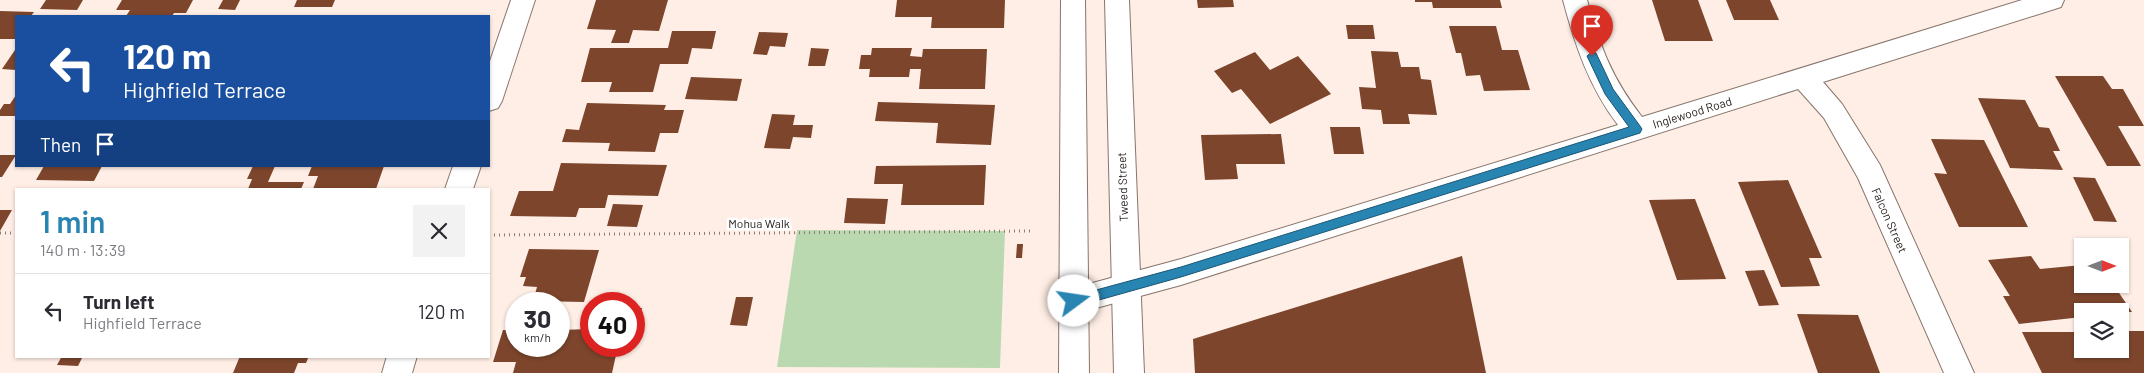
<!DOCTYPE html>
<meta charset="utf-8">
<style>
:root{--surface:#fff;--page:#f2f2f3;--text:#2b2b33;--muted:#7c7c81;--line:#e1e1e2;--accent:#2884b1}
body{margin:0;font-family:Barlow,sans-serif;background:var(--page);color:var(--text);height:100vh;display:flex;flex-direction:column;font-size:19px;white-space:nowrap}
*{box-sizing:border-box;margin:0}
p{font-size:16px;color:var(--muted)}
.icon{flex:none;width:28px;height:28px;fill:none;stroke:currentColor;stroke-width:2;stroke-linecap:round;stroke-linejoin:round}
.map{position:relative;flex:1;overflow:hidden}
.panel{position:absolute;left:15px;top:188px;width:475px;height:170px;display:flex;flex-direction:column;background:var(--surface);border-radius:0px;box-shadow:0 1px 4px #0004}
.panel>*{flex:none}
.hud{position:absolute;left:15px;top:15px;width:475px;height:152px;border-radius:0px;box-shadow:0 1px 4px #0004;background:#1a4fa0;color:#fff;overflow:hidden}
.needle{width:32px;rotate:90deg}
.fabs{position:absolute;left:2074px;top:238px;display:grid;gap:10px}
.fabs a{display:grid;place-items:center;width:55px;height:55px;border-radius:0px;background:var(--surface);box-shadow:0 1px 4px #0004;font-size:25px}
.speed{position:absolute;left:505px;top:292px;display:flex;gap:10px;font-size:25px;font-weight:700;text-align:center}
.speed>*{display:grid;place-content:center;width:65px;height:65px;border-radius:50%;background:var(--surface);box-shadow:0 1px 4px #0004;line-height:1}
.speed small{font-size:12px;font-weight:400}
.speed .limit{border:8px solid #d22;background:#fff;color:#111}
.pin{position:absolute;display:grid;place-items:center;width:42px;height:42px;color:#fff;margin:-51px -21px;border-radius:50% 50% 50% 0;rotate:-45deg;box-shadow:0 0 5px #0007}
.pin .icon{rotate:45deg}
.me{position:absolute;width:55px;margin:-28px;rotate:76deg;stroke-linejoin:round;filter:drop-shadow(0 0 4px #0008)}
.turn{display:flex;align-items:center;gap:18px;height:105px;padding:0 25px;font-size:22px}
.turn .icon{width:65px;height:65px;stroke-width:2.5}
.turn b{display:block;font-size:35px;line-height:42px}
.then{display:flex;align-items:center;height:48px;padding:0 25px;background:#0003;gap:10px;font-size:19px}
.round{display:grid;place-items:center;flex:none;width:52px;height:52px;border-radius:0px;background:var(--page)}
.head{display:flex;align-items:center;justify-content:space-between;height:85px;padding:0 25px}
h1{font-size:30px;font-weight:600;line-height:38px;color:var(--accent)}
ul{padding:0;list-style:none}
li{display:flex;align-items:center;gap:15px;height:75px;padding:0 25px;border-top:1px solid var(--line)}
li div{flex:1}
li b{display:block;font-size:19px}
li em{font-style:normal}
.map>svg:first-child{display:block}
</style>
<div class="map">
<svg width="2144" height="373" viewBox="0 0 2144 373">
<rect width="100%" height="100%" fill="#ffeee5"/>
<!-- green -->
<path fill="#bbd9b1" d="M797,230L1005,231L1000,368L777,367Z"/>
<!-- building -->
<g fill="#7c452c">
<path d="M46,0H83L77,10L40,9Z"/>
<path d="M122,0H193L186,13H174L172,16H126L130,10H116Z"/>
<path d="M223,0H240L235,10L218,9Z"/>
<path d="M297,0H335L332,7H294Z"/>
<path d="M596,0H668L659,31L633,30L629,43H611L616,30L587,29Z"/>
<path d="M897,0H1005L1004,28H931L932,17H895Z"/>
<path d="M1197,0H1233L1234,7L1198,8Z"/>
<path d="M1415,0H1500L1502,8H1433L1432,2H1415Z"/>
<path d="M1652,0H1698L1713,41H1665Z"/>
<path d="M1726,0H1770L1779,20H1734Z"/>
<path d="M0,11L34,12L31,16H16V39H0Z"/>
<path d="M1346,25H1373L1375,39H1348Z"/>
<path d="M1449,26H1496L1502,50H1518L1530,90L1484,91L1480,75L1466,76L1461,53H1456Z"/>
<path d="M672,31H716L712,49L692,48L688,64H660L653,92H609L612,82H581L590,48H668Z"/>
<path d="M759,32L788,33L785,47L770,46L767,55L753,54Z"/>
<path d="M811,48L829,49L825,66H808Z"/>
<path d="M872,48H912L910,56L922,57L923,49H987L985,89H919L921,69H910L909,77H869L870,69H859L861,55H871Z"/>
<path d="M15,50L16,70L2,69Z"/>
<path d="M1371,51L1398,52L1401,67H1419L1421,79L1431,80L1437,115L1408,114L1410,124H1383L1381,110L1362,109L1359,87L1376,88Z"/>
<path d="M1255,52L1270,70L1298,56L1331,94L1270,124L1241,89L1232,93L1214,71Z"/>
<path d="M2055,76H2103L2112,89H2123L2144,126H2118L2141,166H2107Z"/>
<path d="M691,77L742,79L737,101L685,99Z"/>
<path d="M16,95V116H0V110L4,104H10Z"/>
<path d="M1978,98L2025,100L2039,127L2049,128L2060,151H2053L2063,170L2010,168Z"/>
<path d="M878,102L995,105L991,145L936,143L938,123L875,121Z"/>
<path d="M587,103L666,105L664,110H684L678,133H660L655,152L608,151L610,143L562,142L566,129L579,130Z"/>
<path d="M772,114L795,115L793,125H813L811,138L793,137L790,149L764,148Z"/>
<path d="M1330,127H1360L1364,154H1334Z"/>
<path d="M1281,134L1285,164H1236L1238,179L1205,180L1201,135Z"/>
<path d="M1931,139L1984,140L2028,227H1959L1934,173L1947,174Z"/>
<path d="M0,155H16L2,177H0Z"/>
<path d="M561,163L667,165L658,196L608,195L605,208H579L576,217L510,216L519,191H553Z"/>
<path d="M986,165L984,205H901L903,184H874L876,166Z"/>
<path d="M44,166H102L94,181L36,180Z"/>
<path d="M253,166H275L268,182H304L301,189H248L252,179H247Z"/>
<path d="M312,166H384L376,189H313L318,176H308Z"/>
<path d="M2073,177L2095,178L2117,222L2094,221Z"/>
<path d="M1788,180L1822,258H1809L1820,286L1781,287L1738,182Z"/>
<path d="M847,198L888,199L885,224L844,223Z"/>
<path d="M1695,199L1726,279L1677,280L1649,200Z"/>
<path d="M613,204L643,205L637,227L607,226Z"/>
<path d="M0,210H12L0,231Z"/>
<path d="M1017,244H1023L1022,258H1016Z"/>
<path d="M529,249L599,250L584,302L533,301L537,287L523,286L526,277H520Z"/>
<path d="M1462,256L1486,373H1195L1193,339Z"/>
<path d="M2031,256L2040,269L2082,265V284H2113L2132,312L2082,311V317L2019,324L2003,296H2010L1988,260Z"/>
<path d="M1764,270L1779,305L1759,306L1745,271Z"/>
<path d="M736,297H753L747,326L730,325Z"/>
<path d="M634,308H642L635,337H634Z"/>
<path d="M1797,314L1858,315L1880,373H1818Z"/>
<path d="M591,329V346H618L612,373H513L516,362H493L503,330H516V346H559V330Z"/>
<path d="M2120,331H2144V373H2042L2022,332H2082V349H2120Z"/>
<path d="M62,356H83L78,366L57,365Z"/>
<path d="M240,356H309L306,363H298L294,373H233Z"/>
</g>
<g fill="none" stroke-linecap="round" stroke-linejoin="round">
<defs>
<g id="minor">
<path d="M511,0H535L502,101L498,108L489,111V64Z"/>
<path d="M1563,0H1587C1601,48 1611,77 1642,117L2022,0H2064L2061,7L1823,82L1842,104L1880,165L1974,373H1944L1858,178L1824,118L1798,89L1181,285L1074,314L1064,310L1059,301L1064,292L1074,288L1181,259L1618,125C1589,87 1575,45 1563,0Z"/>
<path d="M453,166H481L473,189H445Z"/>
<path d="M387,356H417L412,373H382Z"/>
</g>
<g id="major">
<path d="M1061,0H1085L1089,373H1059Z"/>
<path d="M1105,0H1129L1144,373H1114Z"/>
</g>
</defs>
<!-- minor casing -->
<use href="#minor" stroke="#87756b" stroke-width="2"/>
<!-- major casing -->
<use href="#major" stroke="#87756b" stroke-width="2"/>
<!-- path -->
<g stroke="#8a7f78" stroke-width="3" stroke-dasharray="1 4" stroke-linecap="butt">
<path d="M0,233H16"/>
<path d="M489,235L1030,231"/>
</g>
<!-- minor -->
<use href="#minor" fill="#fff" fill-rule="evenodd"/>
<!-- major -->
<use href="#major" fill="#fff" fill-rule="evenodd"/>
</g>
<!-- route -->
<path fill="#2884b1" stroke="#1a5673" d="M1592,52L1596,53L1613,89L1640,126L1642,129L1640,133L1181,277L1074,307L1070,305L1068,301L1070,297L1074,296L1181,267L1629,127L1605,94L1587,56Z"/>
<g text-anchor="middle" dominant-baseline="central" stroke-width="5" stroke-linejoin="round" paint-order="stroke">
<!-- street labels -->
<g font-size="12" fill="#2a231f" stroke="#fff">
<text transform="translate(1692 112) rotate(-17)">Inglewood Road</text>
<text transform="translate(1122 187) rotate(-92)">Tweed Street</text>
<text transform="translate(1890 220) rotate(66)">Falcon Street</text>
<text x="759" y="223">Mohua Walk</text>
</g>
</g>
</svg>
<div class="fabs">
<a><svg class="needle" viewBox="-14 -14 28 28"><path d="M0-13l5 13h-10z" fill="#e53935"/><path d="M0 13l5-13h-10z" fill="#7c7c81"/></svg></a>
<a><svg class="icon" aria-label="layers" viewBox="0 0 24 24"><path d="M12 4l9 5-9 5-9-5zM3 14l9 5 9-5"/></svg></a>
</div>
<div class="speed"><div>30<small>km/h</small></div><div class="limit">40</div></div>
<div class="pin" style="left:1592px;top:56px;background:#d93025"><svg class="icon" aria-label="arrive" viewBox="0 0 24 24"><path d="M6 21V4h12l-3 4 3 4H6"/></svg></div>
<svg class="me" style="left:1074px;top:301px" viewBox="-20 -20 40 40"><circle r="19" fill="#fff"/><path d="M0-13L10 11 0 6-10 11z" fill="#2884b1"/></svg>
<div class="hud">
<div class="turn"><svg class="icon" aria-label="left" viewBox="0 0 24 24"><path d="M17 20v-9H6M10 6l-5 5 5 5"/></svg><div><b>120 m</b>Highfield Terrace</div></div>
<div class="then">Then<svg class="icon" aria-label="arrive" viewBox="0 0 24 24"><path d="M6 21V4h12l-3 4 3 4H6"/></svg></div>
</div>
<section class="panel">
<div class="head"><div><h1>1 min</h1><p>140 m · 13:39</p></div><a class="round"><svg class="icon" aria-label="close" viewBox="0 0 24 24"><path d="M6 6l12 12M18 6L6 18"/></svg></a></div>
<ul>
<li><svg class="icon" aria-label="left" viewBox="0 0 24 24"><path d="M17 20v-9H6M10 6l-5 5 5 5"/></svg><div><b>Turn left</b><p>Highfield Terrace</p></div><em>120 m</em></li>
</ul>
</section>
</div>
